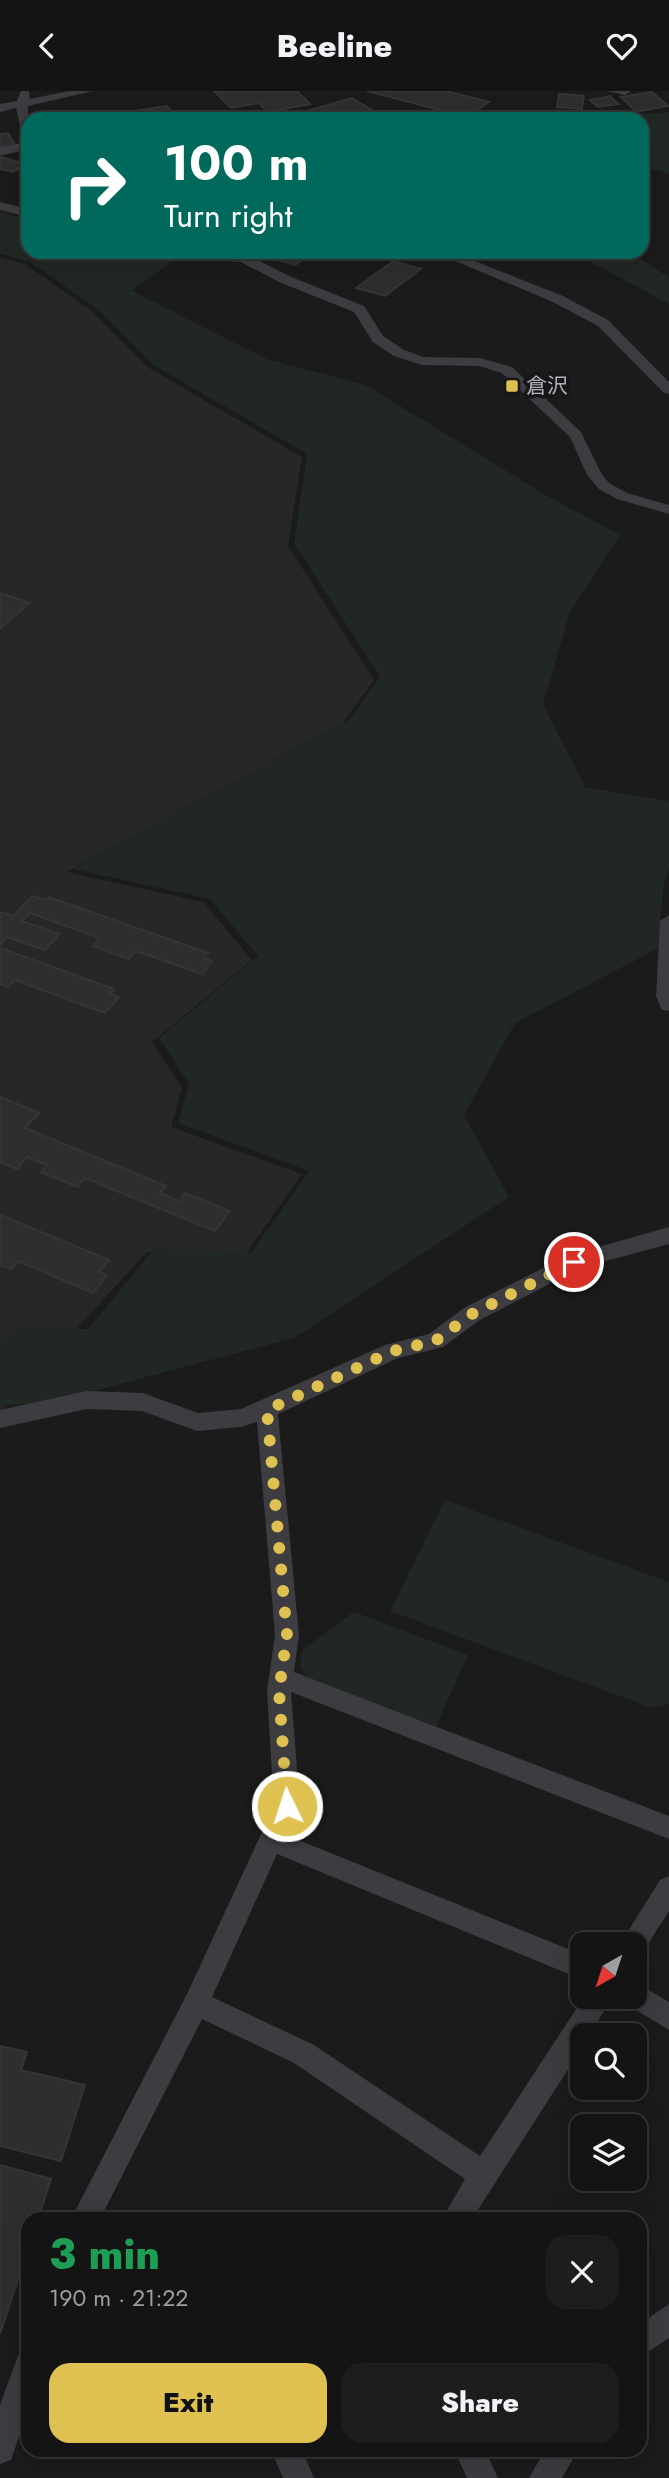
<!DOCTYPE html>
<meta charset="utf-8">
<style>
:root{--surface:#141415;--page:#1d1d1e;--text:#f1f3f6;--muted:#9d9ea0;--line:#333334;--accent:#dec151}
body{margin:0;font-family:Jost,"Noto Sans JP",sans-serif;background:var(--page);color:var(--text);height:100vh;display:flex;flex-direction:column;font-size:26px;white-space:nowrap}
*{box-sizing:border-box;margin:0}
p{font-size:23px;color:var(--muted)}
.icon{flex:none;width:38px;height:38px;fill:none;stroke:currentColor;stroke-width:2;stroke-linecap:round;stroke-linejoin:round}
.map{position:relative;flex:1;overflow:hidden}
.side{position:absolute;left:21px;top:2121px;width:626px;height:245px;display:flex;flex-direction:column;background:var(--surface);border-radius:21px;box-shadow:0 7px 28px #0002,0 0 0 2px var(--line)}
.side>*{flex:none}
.banner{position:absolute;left:21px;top:21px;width:628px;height:147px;border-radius:21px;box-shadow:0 7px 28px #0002,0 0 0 2px var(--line);background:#00695c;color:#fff;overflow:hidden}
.needle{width:46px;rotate:219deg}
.fabs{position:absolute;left:570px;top:1841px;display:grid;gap:14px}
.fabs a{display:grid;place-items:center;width:77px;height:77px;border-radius:14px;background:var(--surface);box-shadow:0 7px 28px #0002,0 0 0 2px var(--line);font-size:35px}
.pin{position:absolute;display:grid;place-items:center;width:60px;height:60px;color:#fff;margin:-30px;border:4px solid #fff;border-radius:50%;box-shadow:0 2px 7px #0007}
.me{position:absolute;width:77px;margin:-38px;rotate:356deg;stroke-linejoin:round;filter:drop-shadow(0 0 5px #0008)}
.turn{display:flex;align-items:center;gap:24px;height:147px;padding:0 28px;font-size:32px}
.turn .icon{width:91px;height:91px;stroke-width:2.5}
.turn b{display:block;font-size:49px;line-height:60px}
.round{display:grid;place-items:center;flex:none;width:74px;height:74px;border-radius:21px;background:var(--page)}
.headline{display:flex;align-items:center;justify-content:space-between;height:119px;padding:0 28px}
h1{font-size:42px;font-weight:800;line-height:52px;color:#1e9e55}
.primary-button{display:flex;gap:14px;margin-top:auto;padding:14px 28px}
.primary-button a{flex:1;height:80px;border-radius:21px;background:var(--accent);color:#111;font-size:28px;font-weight:800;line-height:80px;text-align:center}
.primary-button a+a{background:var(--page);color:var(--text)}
header{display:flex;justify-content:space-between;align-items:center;height:91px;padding:0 28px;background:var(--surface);font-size:32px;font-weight:800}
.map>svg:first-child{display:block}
</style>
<header><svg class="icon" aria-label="back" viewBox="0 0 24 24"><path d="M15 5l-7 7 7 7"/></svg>Beeline<svg class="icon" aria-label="heart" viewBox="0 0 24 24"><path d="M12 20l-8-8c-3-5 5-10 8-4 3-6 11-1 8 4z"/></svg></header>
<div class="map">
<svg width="669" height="2387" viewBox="0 0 669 2387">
<rect width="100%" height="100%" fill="#1b1b1c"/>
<!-- built -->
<path fill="#272729" d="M0,166L25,173L92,220L149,277L302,366L288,455L374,589L343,632L67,781L203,811L252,869L152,951L182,997L171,1036L302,1083L243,1167L147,1161L0,1321Z"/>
<!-- green -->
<g fill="#212723">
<path d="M669,21V83L642,75V28H561Z"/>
<path d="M0,121L28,128V161H110L172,170L132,200L267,268L366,294L547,405L620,444L570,521L543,613L585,696L669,710V778L663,797L659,857L515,932L464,1024L509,1106L294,1247L48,1312L0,1314V1251L19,1236L88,1238L155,1157L251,1162L309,1080L178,1032L189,993L159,947L258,865L210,808L73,778L349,629L380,586L294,452L307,363L155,275L97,218L30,171L0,163Z"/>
<path d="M572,161H631L669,187V213Z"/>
<path d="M445,1409L669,1491V1613L652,1617L390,1520Z"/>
<path d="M354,1521L468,1564L436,1635L308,1587L300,1576L302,1559Z"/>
</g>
<!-- building -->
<g fill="#2e2e30" stroke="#353538" stroke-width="2">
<path d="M214,0H297L310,13L267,21L259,12L231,17Z"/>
<path d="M367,0H446L489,11L467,26Z"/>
<path d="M652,1L668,15L636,21L621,6Z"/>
<path d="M559,3L584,5L582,18L557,16Z"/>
<path d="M610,5L618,13L598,16L590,9Z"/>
<path d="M352,7L372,19L342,28H279Z"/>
<path d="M167,15L177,28H79Z"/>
<path d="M8,42L15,54L0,56V43Z"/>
<path d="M0,67L1,66L25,73L13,81L0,78Z"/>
<path d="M272,161H315L295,174L266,165Z"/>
<path d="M393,170L421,178L385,205L356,197Z"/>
<path d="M0,502L29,512L0,538Z"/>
<path d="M33,805L45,809L49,806L208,862L204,867L212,870L202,883L136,860L129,868L93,855L100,847L30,822L22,830L59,843L45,859L7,846L0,854V821L13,825Z"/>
<path d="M0,857L114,898L110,903L119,906L105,922L15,889L8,896L0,893Z"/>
<path d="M0,1006L39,1022L25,1037L166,1095L160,1102L179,1110L185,1102L230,1120L215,1140L85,1087L78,1096L41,1081L47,1074L27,1066L17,1078L0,1071Z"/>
<path d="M0,1124L109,1169L99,1181L107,1184L93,1202L18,1170L11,1178L0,1174Z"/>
<path d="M0,1955L27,1961L21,1979L85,1994L61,2070L0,2055Z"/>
<path d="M0,2074L51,2088L38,2128H28V2158L0,2243Z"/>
</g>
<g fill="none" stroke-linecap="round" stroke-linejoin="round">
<!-- minor -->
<g fill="#3c3c41" fill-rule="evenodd">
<path d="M21,0H29L30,8L69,0H93L28,15V48L22,44L16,17L0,21V13L17,10Z"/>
<path d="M607,0H631L625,4Z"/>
<path d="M28,50V58L0,65V57Z"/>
<path d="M0,111L28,118V126L0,119Z"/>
<path d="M147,161H248L250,165L289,185L364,215L383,245L404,259L423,266L480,267L512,276L581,341L601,382L609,392L627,402L669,414V423L617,408L599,398L587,384L570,346L502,282L479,275L422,274L394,265L373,251L354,221L279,191L241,171L153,165Z"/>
<path d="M434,161H452L563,205L608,229L669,291V303L664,302L598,235L553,211Z"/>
<path d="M669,824V920L662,919L656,905L660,830Z"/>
<path d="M669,1136V1153L580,1177L480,1229L443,1256L398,1267L278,1323L299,1544L294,1581L669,1725V1748L291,1601L300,1715L286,1744L583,1864V1889L277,1763L212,1906L314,1954L480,2065L584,1906H612L590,1944H583V1955L472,2128H442L465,2088L294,1972L202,1928L100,2128H71L187,1903L274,1715L267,1600L275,1544L257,1331L241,1336L197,1340L142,1320L87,1318L0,1337V1319L87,1300L143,1302L198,1322L241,1318L385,1254L429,1243L464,1217L567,1165Z"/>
<path d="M669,1785V1820L642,1862L635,1864V1853H620L660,1789Z"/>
<path d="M635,1891L669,1911V1939L626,1913L623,1906H635Z"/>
<path d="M669,2213V2247L640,2266V2233Z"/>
<path d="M28,2260V2319L11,2369L0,2373V2314L18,2265Z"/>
<path d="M271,2359H302L314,2387H283Z"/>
<path d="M454,2359H485L498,2387H467Z"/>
<path d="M545,2359H578L562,2387H529Z"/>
</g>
</g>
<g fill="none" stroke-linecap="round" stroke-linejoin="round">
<!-- route -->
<path stroke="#dec151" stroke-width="12" stroke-dasharray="0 21.6" d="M287,1715L279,1600L287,1544L267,1319L393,1260L435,1250L472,1223L574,1171"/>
</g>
<!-- markers -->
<rect fill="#dec151" stroke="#161618" stroke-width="2.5" x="505" y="288" width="14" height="14" rx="3.5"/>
<g text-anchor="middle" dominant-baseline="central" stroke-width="7" stroke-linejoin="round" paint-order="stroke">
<!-- far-poi labels -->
<g font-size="21" fill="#afb1ba" stroke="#161618" text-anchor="start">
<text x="526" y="295">倉沢</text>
</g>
</g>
</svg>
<div class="fabs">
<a><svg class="needle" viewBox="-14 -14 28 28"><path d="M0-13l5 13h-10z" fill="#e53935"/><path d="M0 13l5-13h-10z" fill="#9d9ea0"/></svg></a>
<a><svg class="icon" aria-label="search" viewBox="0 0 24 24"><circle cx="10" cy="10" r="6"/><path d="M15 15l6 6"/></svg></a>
<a><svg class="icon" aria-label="layers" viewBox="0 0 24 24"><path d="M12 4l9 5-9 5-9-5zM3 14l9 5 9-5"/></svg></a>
</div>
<div class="pin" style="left:574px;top:1171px;background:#d93025"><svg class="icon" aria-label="arrive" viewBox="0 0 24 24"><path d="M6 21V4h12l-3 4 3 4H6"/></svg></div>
<svg class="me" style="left:287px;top:1715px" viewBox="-20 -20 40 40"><circle r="17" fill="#dec151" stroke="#fff" stroke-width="3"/><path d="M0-11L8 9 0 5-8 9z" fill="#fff"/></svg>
<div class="banner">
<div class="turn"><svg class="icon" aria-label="right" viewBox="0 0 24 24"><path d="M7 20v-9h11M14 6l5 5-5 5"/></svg><div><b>100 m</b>Turn right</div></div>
</div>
<section class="side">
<div class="headline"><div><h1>3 min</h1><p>190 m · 21:22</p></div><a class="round"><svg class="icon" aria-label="close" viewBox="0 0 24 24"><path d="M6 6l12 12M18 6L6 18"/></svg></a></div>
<div class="primary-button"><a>Exit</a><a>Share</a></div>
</section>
</div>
